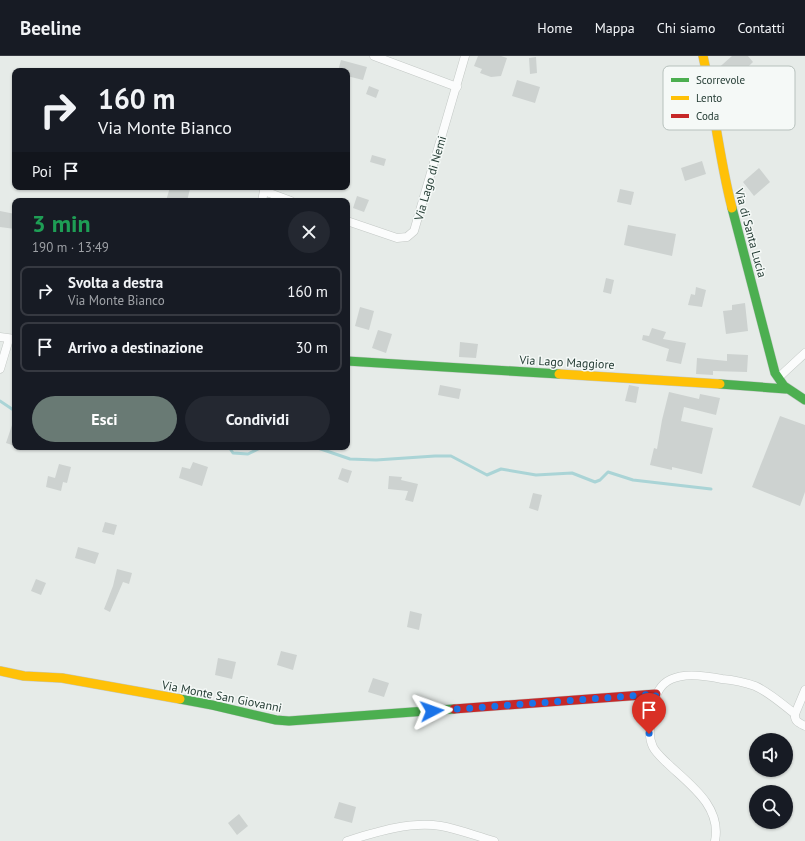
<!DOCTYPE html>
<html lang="it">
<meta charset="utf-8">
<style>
:root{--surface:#171b24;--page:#242831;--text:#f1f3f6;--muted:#9ea1a6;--line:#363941;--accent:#697a74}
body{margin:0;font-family:"PT Sans",sans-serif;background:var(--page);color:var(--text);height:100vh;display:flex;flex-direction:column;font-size:15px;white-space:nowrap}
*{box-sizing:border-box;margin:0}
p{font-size:13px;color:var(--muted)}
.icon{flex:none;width:22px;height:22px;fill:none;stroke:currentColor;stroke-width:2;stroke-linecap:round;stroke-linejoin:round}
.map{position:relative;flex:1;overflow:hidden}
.drawer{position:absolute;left:12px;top:142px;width:338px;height:252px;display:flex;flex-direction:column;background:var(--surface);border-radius:8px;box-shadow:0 1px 3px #0004}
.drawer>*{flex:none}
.banner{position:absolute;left:12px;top:12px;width:338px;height:122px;border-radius:8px;box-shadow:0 1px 3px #0004;background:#171b24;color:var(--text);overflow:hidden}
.tools{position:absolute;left:749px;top:677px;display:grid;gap:8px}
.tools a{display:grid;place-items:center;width:44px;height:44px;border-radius:50%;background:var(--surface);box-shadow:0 1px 3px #0004;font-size:20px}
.pin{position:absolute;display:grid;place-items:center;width:34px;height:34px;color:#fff;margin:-41px -17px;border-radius:50% 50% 50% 0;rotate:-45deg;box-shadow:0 0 4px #0007}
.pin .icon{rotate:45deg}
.me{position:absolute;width:44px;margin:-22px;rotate:86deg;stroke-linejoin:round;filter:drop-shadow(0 0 3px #0008)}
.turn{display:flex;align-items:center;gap:14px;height:84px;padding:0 20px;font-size:18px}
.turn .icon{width:52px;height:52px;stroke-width:2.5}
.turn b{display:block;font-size:28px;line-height:34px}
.then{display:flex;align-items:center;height:38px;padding:0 20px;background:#0003;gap:8px;font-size:15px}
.round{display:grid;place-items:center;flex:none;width:42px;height:42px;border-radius:21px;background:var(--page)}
.summary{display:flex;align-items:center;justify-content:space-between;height:68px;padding:0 20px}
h1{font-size:24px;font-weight:800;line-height:30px;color:#1e9e55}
.button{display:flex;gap:8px;margin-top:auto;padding:8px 20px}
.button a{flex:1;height:46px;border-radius:24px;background:var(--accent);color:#fff;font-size:16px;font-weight:800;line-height:46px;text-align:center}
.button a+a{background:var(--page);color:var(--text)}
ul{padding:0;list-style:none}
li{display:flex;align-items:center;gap:12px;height:50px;margin:0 8px 6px;padding:0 12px;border:2px solid var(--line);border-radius:8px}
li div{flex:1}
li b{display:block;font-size:15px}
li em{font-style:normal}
header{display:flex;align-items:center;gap:24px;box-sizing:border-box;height:56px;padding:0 20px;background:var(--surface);border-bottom:1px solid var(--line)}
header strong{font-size:19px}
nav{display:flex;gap:22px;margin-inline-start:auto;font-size:14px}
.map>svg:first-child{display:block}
</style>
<header>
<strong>Beeline</strong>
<nav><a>Home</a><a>Mappa</a><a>Chi siamo</a><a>Contatti</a></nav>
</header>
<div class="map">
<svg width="805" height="785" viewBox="0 0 805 785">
<rect width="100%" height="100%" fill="#e6ebe8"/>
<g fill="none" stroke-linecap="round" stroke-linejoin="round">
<!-- stream -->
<g stroke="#aad4d6" stroke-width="3">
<path d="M0,345L15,355"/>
<path d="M187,391L189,392L198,391"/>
<path d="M229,391L233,397L248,398L262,391"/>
<path d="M315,391L350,403L376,404L435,400H451L487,419L501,413L536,419L572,417L595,426L600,424L608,416L633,424L711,433"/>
</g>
</g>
<!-- building -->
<g fill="#cdd2d0">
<path d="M478,0H501L507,2L501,20L491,21L480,17L482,13L474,10Z"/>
<path d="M732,0H748L753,6L727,31L714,16Z"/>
<path d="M536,1L537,17L530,18L529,2Z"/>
<path d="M341,4L367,11L363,24L347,20V15H338Z"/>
<path d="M517,24L540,31L535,47L512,40Z"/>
<path d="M369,30L379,34L376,42L366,38Z"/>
<path d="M372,99L386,103L384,110L370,106Z"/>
<path d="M702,105L706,118L685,125L681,112Z"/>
<path d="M759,112L770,126L754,140L743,126Z"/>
<path d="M170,131H184L190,133L187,145H166Z"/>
<path d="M620,133L634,136L631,149L617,146Z"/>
<path d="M357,140L369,144L364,156L353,152Z"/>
<path d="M0,155L15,158V173L0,171Z"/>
<path d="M628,169L676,178L672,200L624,189Z"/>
<path d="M606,222L614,224L611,238L603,236Z"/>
<path d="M696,231L706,234L702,251L688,249L691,238L695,239Z"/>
<path d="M745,247L748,275L726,278L723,255L732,254V249Z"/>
<path d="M360,251L374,255L369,274L355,270Z"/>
<path d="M652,272L666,276L663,283L686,287L681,308L666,305L669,293L642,284L643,279L649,280Z"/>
<path d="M378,274L392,278L386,297L372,292Z"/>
<path d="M460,286L478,288L476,302L459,301Z"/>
<path d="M727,298L748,299L747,316L713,315V319L696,318L697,302L727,305Z"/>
<path d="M440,329L461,333L459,343L438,339Z"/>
<path d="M629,329L639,331L636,347L625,345Z"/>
<path d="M669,336L699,343L700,338L720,342L716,359L684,351L681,365L713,372L702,418L672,411V414L650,409L654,392L657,393L662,364Z"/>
<path d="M780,360L805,369V436L800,450L752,431Z"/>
<path d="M14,363H15V390L6,387Z"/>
<path d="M193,406L208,411L202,430L179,422L182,411L190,413Z"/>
<path d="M59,408L71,411L67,427L63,426L61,435L46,431L48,420L55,422Z"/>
<path d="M342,412L352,415L348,427L338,423Z"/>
<path d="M389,420L402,421L401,424L418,428L413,446L405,444L408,435L388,433Z"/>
<path d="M533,437L542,439L538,455L529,452Z"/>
<path d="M105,466L117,469L114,479L102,476Z"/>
<path d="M78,491L99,497L95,508L75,502Z"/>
<path d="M117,513L132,517L129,528L123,526L110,556L104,553L113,530Z"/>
<path d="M36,523L46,527L41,539L31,535Z"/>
<path d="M410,555L422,558L419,574L407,571Z"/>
<path d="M281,595L297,599L293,614L277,609Z"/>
<path d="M218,602L236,606L232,623L215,619Z"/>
<path d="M373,622L389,627L384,641L368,636Z"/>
<path d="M339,746L356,751L352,767L334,762Z"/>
<path d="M239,758L248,770L237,779L228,767Z"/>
</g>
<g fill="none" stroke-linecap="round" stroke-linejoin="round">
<defs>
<g id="street">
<path d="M374,0L457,31"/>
<path d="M262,145L264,135L291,145"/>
<path d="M347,165L397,182L407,181L414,175L465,0"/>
<path d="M0,281L15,283"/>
<path d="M0,313L9,283"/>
<path d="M778,322L805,297"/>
<path d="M805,634L795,658C794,665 799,667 805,670"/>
<path d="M347,785C376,776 410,765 441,770C458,773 476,780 494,785"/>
<path d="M715,785C722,750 689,728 667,707C662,702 656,697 653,691C648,681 650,671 652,661C653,654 654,645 657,638C667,613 702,619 722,623C733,624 744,626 755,630C769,636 782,648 795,658"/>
</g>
<g id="fast">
<path d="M732,152L775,317L784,330L805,344"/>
<path d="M347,305L559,318"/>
<path d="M720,328L786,333"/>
<path d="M180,643L212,649L276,664L289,665L454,653"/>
</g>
<g id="slow">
<path d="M703,0C714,50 719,102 732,152"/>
<path d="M559,318L720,328"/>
<path d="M0,615L24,620L62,622L180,643"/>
</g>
<path id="jam" d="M454,653L656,638"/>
</defs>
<!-- street casing -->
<use href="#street" stroke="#c3c8c5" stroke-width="9"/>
<!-- fast casing -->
<use href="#fast" stroke="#c2c8c5" stroke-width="10"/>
<!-- slow casing -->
<use href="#slow" stroke="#c2c8c5" stroke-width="10"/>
<!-- jam casing -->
<use href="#jam" stroke="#c2c8c5" stroke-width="10"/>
<!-- street -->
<use href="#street" stroke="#fbfcfc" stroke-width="8"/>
<!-- fast -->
<use href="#fast" stroke="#4caf50" stroke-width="9"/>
<!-- slow -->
<use href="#slow" stroke="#ffc107" stroke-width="9"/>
<!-- jam -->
<use href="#jam" stroke="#c62828" stroke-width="9"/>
</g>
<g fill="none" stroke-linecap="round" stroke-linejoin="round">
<!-- route -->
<path stroke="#1a73e8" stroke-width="7" stroke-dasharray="0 12.6" d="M432,655L656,638L649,678"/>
</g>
<g text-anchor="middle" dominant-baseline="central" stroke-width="3" stroke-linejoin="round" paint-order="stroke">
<!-- street labels -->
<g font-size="12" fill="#253d35" stroke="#f5f9f7">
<text transform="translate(430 122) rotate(-74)">Via Lago di Nemi</text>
<text transform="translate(751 177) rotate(75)">Via di Santa Lucia</text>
<text transform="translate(567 306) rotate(3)">Via Lago Maggiore</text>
<text transform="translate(222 640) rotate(11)">Via Monte San Giovanni</text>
</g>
</g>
<!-- legend -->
<rect x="663" y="10" width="132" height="64" rx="6" fill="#f5f9f7" stroke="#b7c1bd" stroke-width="1"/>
<rect x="671" y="22" width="18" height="4" fill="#4caf50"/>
<rect x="671" y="40" width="18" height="4" fill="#ffc107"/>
<rect x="671" y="58" width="18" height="4" fill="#c62828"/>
<g font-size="11" fill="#253d35">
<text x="696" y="28">Scorrevole</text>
<text x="696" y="46">Lento</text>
<text x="696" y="64">Coda</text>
</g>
</svg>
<div class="tools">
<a><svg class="icon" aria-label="sound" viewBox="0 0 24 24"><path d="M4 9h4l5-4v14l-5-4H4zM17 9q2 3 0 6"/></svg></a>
<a><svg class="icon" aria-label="search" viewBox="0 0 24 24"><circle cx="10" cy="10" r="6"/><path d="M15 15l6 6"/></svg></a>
</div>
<div class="pin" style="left:649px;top:678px;background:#d93025"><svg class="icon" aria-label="arrive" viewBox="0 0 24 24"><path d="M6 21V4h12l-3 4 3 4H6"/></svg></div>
<svg class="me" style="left:432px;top:655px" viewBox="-20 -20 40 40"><path d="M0-17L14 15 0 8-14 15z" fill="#1a73e8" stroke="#fff" stroke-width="4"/></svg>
<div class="banner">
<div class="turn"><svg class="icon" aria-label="right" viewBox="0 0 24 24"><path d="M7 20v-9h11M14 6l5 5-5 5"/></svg><div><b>160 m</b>Via Monte Bianco</div></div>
<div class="then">Poi<svg class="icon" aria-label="arrive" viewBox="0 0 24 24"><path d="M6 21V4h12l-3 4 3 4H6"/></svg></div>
</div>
<section class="drawer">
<div class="summary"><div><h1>3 min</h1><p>190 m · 13:49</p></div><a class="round"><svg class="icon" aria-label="close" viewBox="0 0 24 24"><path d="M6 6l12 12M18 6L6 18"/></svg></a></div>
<ul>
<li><svg class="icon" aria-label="right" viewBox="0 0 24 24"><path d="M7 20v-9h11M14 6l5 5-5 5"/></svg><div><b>Svolta a destra</b><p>Via Monte Bianco</p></div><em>160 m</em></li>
<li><svg class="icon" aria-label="arrive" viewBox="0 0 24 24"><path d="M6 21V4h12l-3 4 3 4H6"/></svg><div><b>Arrivo a destinazione</b></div><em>30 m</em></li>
</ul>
<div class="button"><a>Esci</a><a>Condividi</a></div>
</section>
</div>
